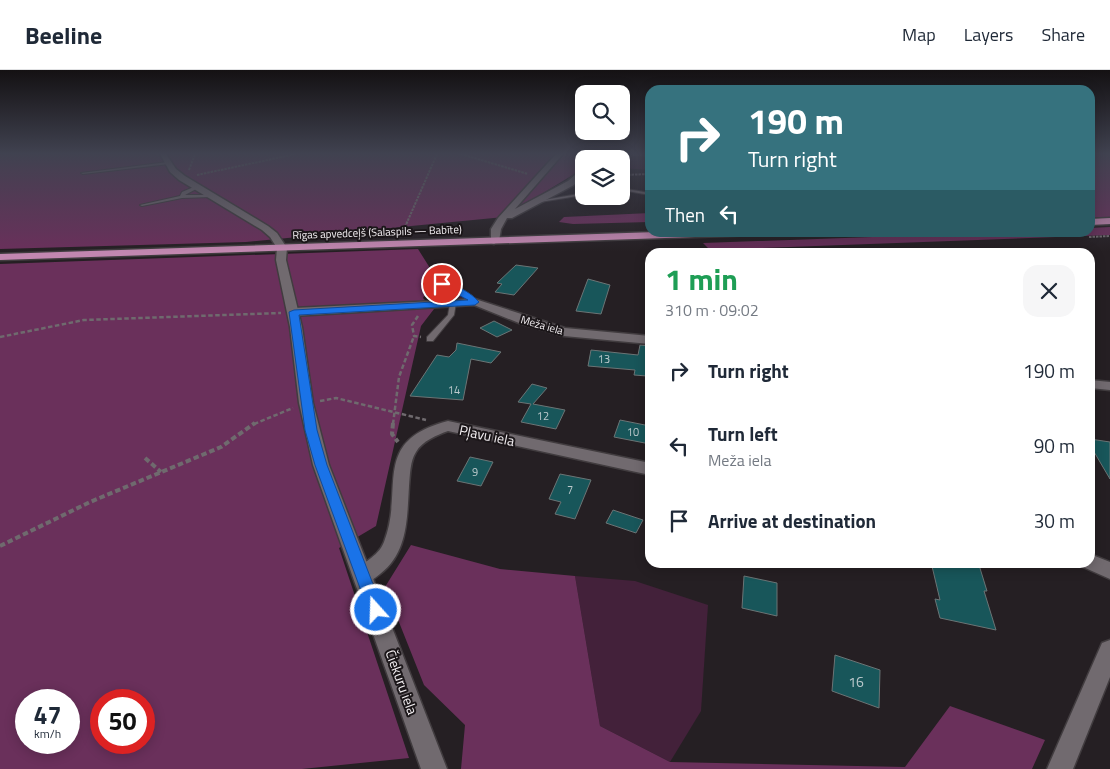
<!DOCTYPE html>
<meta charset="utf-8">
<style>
:root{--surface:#fff;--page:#f6f6f7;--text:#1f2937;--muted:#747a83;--line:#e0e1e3}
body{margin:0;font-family:"Titillium Web",sans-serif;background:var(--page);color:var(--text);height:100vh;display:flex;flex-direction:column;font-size:19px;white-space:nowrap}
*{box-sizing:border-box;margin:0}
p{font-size:16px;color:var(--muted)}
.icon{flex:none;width:28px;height:28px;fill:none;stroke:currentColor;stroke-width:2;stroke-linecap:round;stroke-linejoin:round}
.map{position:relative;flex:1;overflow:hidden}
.drawer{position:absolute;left:645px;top:178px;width:450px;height:320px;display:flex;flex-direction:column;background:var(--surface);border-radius:15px;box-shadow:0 2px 12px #0003}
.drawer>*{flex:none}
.banner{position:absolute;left:645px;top:15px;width:450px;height:152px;border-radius:15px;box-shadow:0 2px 12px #0003;background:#36727e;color:#fff;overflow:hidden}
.controls{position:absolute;left:575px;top:15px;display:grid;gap:10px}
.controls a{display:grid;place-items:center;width:55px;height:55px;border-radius:10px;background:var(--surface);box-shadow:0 2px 12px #0003;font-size:25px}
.speed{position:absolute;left:15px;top:619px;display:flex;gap:10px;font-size:25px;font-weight:700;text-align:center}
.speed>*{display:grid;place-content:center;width:65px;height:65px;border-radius:50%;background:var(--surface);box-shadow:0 2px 12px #0003;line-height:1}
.speed small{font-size:12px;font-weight:400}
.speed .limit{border:8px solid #d22;background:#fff;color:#111}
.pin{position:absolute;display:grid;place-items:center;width:42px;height:42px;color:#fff;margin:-21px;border:2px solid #fff;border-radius:50%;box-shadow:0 1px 5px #0007}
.me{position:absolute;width:55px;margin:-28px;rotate:340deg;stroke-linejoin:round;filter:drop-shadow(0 0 4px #0008)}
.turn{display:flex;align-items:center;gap:18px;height:105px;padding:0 20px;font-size:22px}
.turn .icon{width:65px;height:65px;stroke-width:2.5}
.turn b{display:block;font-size:35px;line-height:42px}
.then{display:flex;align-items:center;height:48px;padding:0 20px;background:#0003;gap:10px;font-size:19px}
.round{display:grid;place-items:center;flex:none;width:52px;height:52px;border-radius:15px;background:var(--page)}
.overview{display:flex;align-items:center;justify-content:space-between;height:85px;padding:0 20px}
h1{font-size:30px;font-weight:700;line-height:38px;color:#1e9e55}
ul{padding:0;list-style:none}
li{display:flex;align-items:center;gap:15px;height:75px;padding:0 20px}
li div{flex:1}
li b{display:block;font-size:19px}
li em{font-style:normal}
header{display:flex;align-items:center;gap:30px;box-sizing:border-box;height:70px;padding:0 25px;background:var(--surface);border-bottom:1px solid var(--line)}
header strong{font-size:24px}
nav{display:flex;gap:28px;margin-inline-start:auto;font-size:18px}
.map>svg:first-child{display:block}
</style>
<header>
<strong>Beeline</strong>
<nav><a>Map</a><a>Layers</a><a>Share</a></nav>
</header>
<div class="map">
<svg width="1110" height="699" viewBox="0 0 1110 699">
<rect width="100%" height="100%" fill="#251f23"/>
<!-- green -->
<g fill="#43213a">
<path d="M600,84H650V100L621,98V89H596Z"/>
<path d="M442,217L465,229L431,232Z"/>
<path d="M575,506L635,511L708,535L701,641L670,692L600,656Z"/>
</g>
<!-- forest -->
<g fill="#6a305b" fill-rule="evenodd">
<path d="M0,84H592L587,89H584V98L504,147L246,172L0,179Z"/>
<path d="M1090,84H1110V147L1090,148Z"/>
<path d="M650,143V152L573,154L559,152L564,147Z"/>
<path d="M1110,157V165L710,180L703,173L982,163L1090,162V158Z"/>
<path d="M418,179L435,206L423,228L434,239L421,256L376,456L339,478L409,688L302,699H0V194ZM26,630H69V672H26ZM101,630H144V672H101Z"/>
<path d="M411,475L500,499L575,506L600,656L670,692L905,697L950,636L1045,670L1032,699H461L465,655L424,615L385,517Z"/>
</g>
<!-- building -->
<g fill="#18565a" stroke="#6b7475">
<path d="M516,195L538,198L514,225L495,222L502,214L497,213Z"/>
<path d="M588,209L610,215L601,244L576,241Z"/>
<path d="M494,251L512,260L497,267L480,258Z"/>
<path d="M457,273L501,282L491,293L471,289L463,330L410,326L437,285L449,287L456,280Z"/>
<path d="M640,275L650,276L647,306L634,305L635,300L588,296L591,280L638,285Z"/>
<path d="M532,314L547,318L533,334L565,340L556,359L521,352L531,334L518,332Z"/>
<path d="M620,350L650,356V374L614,367Z"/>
<path d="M1090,369L1110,372V409L1090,375Z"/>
<path d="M470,387L493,392L481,416L457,411Z"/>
<path d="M560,404L591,410L575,449L555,444L561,432L549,429Z"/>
<path d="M613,440L643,450L636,463L606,453Z"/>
<path d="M931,492H969L979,495L987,521H984L996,560L940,548L935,529L940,530Z"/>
<path d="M744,506L777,513V546L742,538Z"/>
<path d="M835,585L880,600L879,638L832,621Z"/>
</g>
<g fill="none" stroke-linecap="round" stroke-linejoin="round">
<defs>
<g id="service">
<path d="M168,92L169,94L83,104L81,103Z"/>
<path d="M196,116L198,117V118L185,125H211L213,126L211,127L182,128L142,136L140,135L180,126L182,122Z"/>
<path d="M621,118L650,123V125L621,120Z"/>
<path d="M584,123V125L540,132L538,131Z"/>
<path d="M442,211L472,226L478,232L477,233H473L468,228L440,214V212Z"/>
<path d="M453,231L456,233L454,245L433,271H427V267L448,245L450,233Z"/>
</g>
<g id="minor">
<path d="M556,84H563L515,139L568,111L584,97V104L574,115L512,148H507L501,159L499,171L494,174L491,173V159L498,148Z"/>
<path d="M594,84H600L597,89H590Z"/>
<path d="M475,229L565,258L650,266V274L564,266L519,253L474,235L294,246L288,242L294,238Z"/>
<path d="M1090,310L1110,312V320L1090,318Z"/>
<path d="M448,351L650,393V405L448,361C437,365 422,371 416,382C410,391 410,405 409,416C407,448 408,483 380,504C371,511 367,515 356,512L353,506C360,492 378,488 384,472C405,418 370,371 448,351Z"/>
<path d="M1090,484L1110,492V509L1083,497L1081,492H1090Z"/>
</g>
<g id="secondary">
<path d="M160,84H166L176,99L185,106L268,156L277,163L287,178L286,190L302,257L313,333L329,395L447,699H421L313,395L299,333L290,257L276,190L277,178L270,167L262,160L179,110L170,102Z"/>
<path d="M1110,570V607L1073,699H1047L1102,573Z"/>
</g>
<g id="trunk">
<path d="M1110,148V154L1090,155V149Z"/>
<path d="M656,162H759L755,165L0,190V184Z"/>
</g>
</defs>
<!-- service casing -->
<use href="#service" stroke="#413c3f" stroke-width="2"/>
<!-- minor casing -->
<use href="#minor" stroke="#413c3f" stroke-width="3"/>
<!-- secondary casing -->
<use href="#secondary" stroke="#413c3f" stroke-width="3"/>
<!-- trunk casing -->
<use href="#trunk" stroke="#413c3f" stroke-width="3"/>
<!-- path-far2 -->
<g stroke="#6f6a6e" stroke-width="2" stroke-dasharray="2.5 1" stroke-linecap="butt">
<path d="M461,84L528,104"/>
<path d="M619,84L650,86"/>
<path d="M189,100L195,84"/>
<path d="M197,105L296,84"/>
<path d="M621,105L650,104"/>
<path d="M405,157L437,84"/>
<path d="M1089,167L1110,166"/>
</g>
<!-- path-far1 -->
<g stroke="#6f6a6e" stroke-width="2.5" stroke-dasharray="4.5 2.5" stroke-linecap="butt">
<path d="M418,246L412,255L414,266L421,267"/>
<path d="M0,267L84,250L281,243"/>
<path d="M320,331L336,328L426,350"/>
<path d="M254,354L293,338"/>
<path d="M393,354L399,307L414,266"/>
</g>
<!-- path -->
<g stroke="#6f6a6e" stroke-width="4" stroke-dasharray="5.5 3" stroke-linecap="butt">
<path d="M393,353L392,364L398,372"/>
<path d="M145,388L161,402"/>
<path d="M0,476L90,432L221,377L255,353"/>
</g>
<!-- service -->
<use href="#service" fill="#716a6f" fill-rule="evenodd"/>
<!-- minor -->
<use href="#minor" fill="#716a6f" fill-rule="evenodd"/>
<!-- secondary -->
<use href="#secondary" fill="#716a6f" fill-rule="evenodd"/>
<!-- trunk -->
<use href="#trunk" fill="#c287b0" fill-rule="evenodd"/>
</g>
<!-- sky -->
<linearGradient id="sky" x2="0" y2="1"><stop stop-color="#141113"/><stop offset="0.46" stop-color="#404250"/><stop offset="1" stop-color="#404250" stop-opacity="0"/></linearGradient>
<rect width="1110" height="182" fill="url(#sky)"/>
<!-- route -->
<path fill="#1a73e8" stroke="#114b97" d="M439,212C451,211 472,223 479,232L475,235L299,245L317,360L327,395L383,540L381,545L376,547L370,545L368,540L315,395L305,360L289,242L294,240L468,230L439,215Z"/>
<g text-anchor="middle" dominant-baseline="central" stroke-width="4" stroke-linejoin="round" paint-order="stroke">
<!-- far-street labels -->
<g font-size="11" fill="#f4f0f3" stroke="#1b1619">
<text transform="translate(377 162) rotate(-2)">Rīgas apvedceļš (Salaspils — Babīte)</text>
<text transform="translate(542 255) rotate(16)">Meža iela</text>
</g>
<!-- number labels -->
<g font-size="11" fill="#bdcacd">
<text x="604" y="289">13</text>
<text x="454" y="320">14</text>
<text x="543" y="346">12</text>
<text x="633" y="362">10</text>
<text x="475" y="402">9</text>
<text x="570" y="420">7</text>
</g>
<!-- street labels -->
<g font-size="14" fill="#f4f0f3" stroke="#1b1619">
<text transform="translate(487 365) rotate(12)">Pļavu iela</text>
<text transform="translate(402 612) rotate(70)">Čiekuru iela</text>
</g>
<!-- near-number labels -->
<g font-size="14" fill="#bdcacd">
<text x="856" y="611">16</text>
</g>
</g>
</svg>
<div class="controls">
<a><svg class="icon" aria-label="search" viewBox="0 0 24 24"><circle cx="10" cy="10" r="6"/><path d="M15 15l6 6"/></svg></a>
<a><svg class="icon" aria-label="layers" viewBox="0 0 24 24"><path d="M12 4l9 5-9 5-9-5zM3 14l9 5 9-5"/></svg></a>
</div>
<div class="speed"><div>47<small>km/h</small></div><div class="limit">50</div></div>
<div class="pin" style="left:442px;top:214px;background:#d93025"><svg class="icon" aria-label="arrive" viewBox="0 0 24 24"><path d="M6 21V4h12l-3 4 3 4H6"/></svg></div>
<svg class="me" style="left:376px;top:540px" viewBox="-20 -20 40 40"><circle r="17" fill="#1a73e8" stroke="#fff" stroke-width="3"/><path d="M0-11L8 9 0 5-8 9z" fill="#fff"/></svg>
<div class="banner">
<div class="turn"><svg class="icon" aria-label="right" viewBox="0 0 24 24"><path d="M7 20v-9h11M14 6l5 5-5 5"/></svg><div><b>190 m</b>Turn right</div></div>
<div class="then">Then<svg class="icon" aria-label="left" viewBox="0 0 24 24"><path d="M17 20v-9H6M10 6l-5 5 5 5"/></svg></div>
</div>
<section class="drawer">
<div class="overview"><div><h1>1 min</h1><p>310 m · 09:02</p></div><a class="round"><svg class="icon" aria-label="close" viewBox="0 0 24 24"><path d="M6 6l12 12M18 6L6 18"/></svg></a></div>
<ul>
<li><svg class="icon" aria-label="right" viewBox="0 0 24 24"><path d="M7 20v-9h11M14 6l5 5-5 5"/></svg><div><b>Turn right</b></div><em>190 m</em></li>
<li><svg class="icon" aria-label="left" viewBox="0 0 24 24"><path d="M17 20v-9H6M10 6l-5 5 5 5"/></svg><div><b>Turn left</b><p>Meža iela</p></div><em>90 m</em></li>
<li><svg class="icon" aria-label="arrive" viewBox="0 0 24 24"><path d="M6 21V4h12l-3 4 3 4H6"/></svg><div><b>Arrive at destination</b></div><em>30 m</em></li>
</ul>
</section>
</div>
